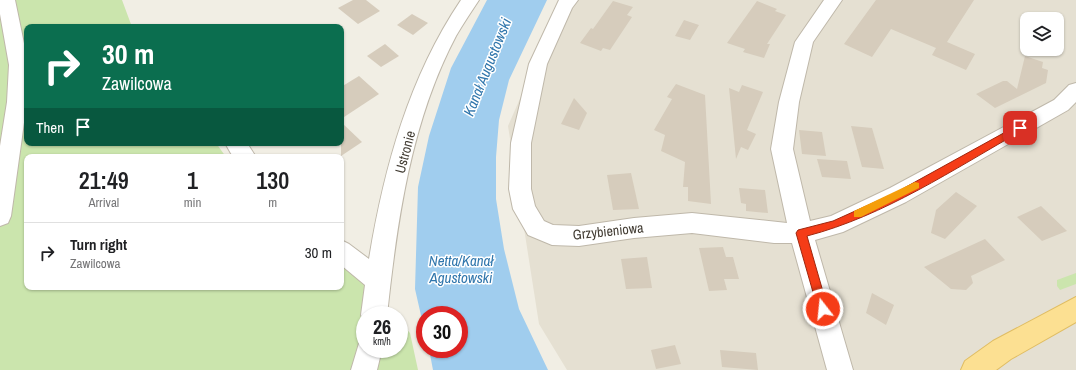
<!DOCTYPE html>
<meta charset="utf-8">
<style>
:root{--surface:#fff;--page:#f2f2f2;--text:#202124;--muted:#757577;--line:#e0e0e0}
body{margin:0;font-family:"Archivo Narrow",sans-serif;background:var(--page);color:var(--text);height:100vh;display:flex;flex-direction:column;font-size:15px;white-space:nowrap}
*{box-sizing:border-box;margin:0}
p{font-size:13px;color:var(--muted)}
.icon{flex:none;width:22px;height:22px;fill:none;stroke:currentColor;stroke-width:2;stroke-linecap:round;stroke-linejoin:round}
.map{position:relative;flex:1;overflow:hidden}
.panel{position:absolute;left:24px;top:154px;width:320px;height:136px;display:flex;flex-direction:column;background:var(--surface);border-radius:8px;box-shadow:0 1px 3px #0004}
.panel>*{flex:none}
.banner{position:absolute;left:24px;top:24px;width:320px;height:122px;border-radius:8px;box-shadow:0 1px 3px #0004;background:#0b6e4f;color:#fff;overflow:hidden}
.buttons{position:absolute;left:1020px;top:12px;display:grid;gap:8px}
.buttons a{display:grid;place-items:center;width:44px;height:44px;border-radius:8px;background:var(--surface);box-shadow:0 1px 3px #0004;font-size:20px}
.speed{position:absolute;left:356px;top:306px;display:flex;gap:8px;font-size:20px;font-weight:700;text-align:center}
.speed>*{display:grid;place-content:center;width:52px;height:52px;border-radius:50%;background:var(--surface);box-shadow:0 1px 3px #0004;line-height:1}
.speed small{font-size:10px;font-weight:400}
.speed .limit{border:6px solid #d22;background:#fff;color:#111}
.pin{position:absolute;display:grid;place-items:center;width:34px;height:34px;color:#fff;margin:-17px;border-radius:8px;box-shadow:0 2px 6px #0006}
.me{position:absolute;width:44px;margin:-22px;rotate:344deg;stroke-linejoin:round;filter:drop-shadow(0 0 3px #0008)}
.turn{display:flex;align-items:center;gap:14px;height:84px;padding:0 12px;font-size:18px}
.turn .icon{width:52px;height:52px;stroke-width:2.5}
.turn b{display:block;font-size:28px;line-height:34px}
.then{display:flex;align-items:center;height:38px;padding:0 12px;background:#0003;gap:8px;font-size:15px}
.eta{display:flex;justify-content:space-evenly;align-items:center;height:68px;text-align:center}
.eta b{font-size:24px;font-weight:600;line-height:28px}
ul{padding:0;list-style:none}
li{display:flex;align-items:center;gap:12px;height:60px;padding:0 12px;border-top:1px solid var(--line)}
li div{flex:1}
li b{display:block;font-size:15px}
li em{font-style:normal}
.map>svg:first-child{display:block}
</style>
<div class="map">
<svg width="1076" height="370" viewBox="0 0 1076 370">
<rect width="100%" height="100%" fill="#f1eee4"/>
<!-- residential -->
<path fill="#e5e0d2" fill-rule="evenodd" d="M563,0H1076V370H567L539,324L508,126ZM1027,19H1057V49H1027Z"/>
<!-- green -->
<g fill="#cbe5ad">
<path d="M0,0H122L132,27H27V143H216L226,157H27V287H341V258L393,315H365V349H399V321L410,333L418,370H0Z"/>
<path d="M1076,273V284L1060,290L1057,286V280Z"/>
</g>
<!-- water -->
<path fill="#a0cdee" d="M487,0H547L509,80L499,120L496,157V199L504,249L519,309L548,370H433L429,349H459V315H425V333L415,289L418,187L429,136L451,68Z"/>
<!-- building -->
<g fill="#d6ccbc">
<path d="M353,0H366L380,11L358,24L338,8Z"/>
<path d="M876,0H974L947,42L975,54L966,70L932,55L936,48L891,29L872,57L844,44Z"/>
<path d="M613,1L633,7L627,15L632,17L610,50L603,48L601,51L580,43L591,28L593,29Z"/>
<path d="M757,1L777,9L775,11L786,15L767,44H770L764,58L743,52L745,49L727,43Z"/>
<path d="M412,14L428,23L413,35L397,25Z"/>
<path d="M684,20L699,25L690,40L675,36Z"/>
<path d="M385,44L399,56L381,67L367,56Z"/>
<path d="M1025,56L1043,62L1042,68L1048,70L1046,83L995,108L976,94L1003,81H1007L1017,89Z"/>
<path d="M359,76L379,94L341,119V87Z"/>
<path d="M676,84L705,95L711,204L688,201V187H683L685,162L661,151L665,135L654,130L672,99L667,97Z"/>
<path d="M742,85L763,92L747,130L756,134L748,150L741,147L736,159L729,88L739,92Z"/>
<path d="M574,98L587,113L579,130L561,124Z"/>
<path d="M341,122L362,142L341,156Z"/>
<path d="M851,126L872,128L884,169L862,167Z"/>
<path d="M799,130L822,132L826,156L802,154Z"/>
<path d="M817,159L847,161L851,179L822,177Z"/>
<path d="M631,173L639,209L613,210L607,175Z"/>
<path d="M739,188L765,190L768,213L746,211V204L741,203Z"/>
<path d="M956,192L977,206L945,239L931,233L935,215L936,210Z"/>
<path d="M1041,206L1067,231L1042,241L1017,217Z"/>
<path d="M985,239L1005,260L971,276L973,283L966,290L951,289L924,267Z"/>
<path d="M723,247L726,257H733L739,279H724L727,290L709,291L699,248Z"/>
<path d="M647,257L652,288L626,289L621,259Z"/>
<path d="M872,293L894,305L886,325L866,313Z"/>
<path d="M675,345L681,364L656,369L651,350Z"/>
<path d="M720,350L756,353L758,370L722,367Z"/>
</g>
<g fill="none" stroke-linecap="round" stroke-linejoin="round">
<defs>
<g id="minor">
<path d="M0,0H15L27,58V101L11,216L8,223L0,226V146L7,102L9,65L0,14Z"/>
<path d="M461,0H479C471,12 463,24 456,36C411,121 397,221 387,315H365V323L361,315L365,285L341,265V240L349,244L369,259C384,168 409,77 461,0Z"/>
<path d="M559,0H578L572,8L547,64L531,143V189L535,206L544,221L553,225L579,226L634,218L692,213L787,223L771,149L779,102L795,42L824,0H842L813,42L799,102L793,149L810,221L831,216L890,188L1054,100L1069,85L1076,83V102L1068,110L906,202L843,232L815,240L853,370H827L792,243H774L692,233L634,238L579,246L552,245L528,235L513,209L509,189L511,143L529,64Z"/>
<path d="M225,143H247L256,157H233Z"/>
<path d="M365,338V349H382L377,370H351L360,340Z"/>
</g>
<path id="major" d="M1076,297V322L1011,359L996,370H961L965,361L993,341Z"/>
</defs>
<!-- minor casing -->
<use href="#minor" stroke="#bfb8aa" stroke-width="2"/>
<!-- major casing -->
<use href="#major" stroke="#e0bd63" stroke-width="2"/>
<!-- minor -->
<use href="#minor" fill="#fff" fill-rule="evenodd"/>
<!-- major -->
<use href="#major" fill="#fce092" fill-rule="evenodd"/>
</g>
<!-- route -->
<path fill="#f53c17" stroke="#9f270f" d="M1020,124L1023,125V130C954,169 884,216 807,236L828,309L827,313L823,314L819,313L796,233L798,230L833,221L895,193Z"/>
<!-- slow -->
<path fill="#f59e0b" d="M915,182L919,183V188L861,217H854V211Z"/>
<g text-anchor="middle" dominant-baseline="central" stroke-width="3" stroke-linejoin="round" paint-order="stroke">
<!-- street labels -->
<g font-size="14" fill="#433d34" stroke="#fff">
<text transform="translate(405 152) rotate(-75)">Ustronie</text>
<text transform="translate(608 231) rotate(-6)">Grzybieniowa</text>
</g>
<!-- water labels -->
<g font-size="15" font-style="italic" fill="#3076ac" stroke="#fff">
<text transform="translate(487 67) rotate(-68)">Kanał Augustowski</text>
<text x="461" y="260">Netta/Kanał<tspan x="461" dy="17">Agustowski</tspan></text>
</g>
</g>
</svg>
<div class="buttons">
<a><svg class="icon" aria-label="layers" viewBox="0 0 24 24"><path d="M12 4l9 5-9 5-9-5zM3 14l9 5 9-5"/></svg></a>
</div>
<div class="speed"><div>26<small>km/h</small></div><div class="limit">30</div></div>
<div class="pin" style="left:1020px;top:128px;background:#d93025"><svg class="icon" aria-label="arrive" viewBox="0 0 24 24"><path d="M6 21V4h12l-3 4 3 4H6"/></svg></div>
<svg class="me" style="left:823px;top:309px" viewBox="-20 -20 40 40"><circle r="17" fill="#f53c17" stroke="#fff" stroke-width="3"/><path d="M0-11L8 9 0 5-8 9z" fill="#fff"/></svg>
<div class="banner">
<div class="turn"><svg class="icon" aria-label="right" viewBox="0 0 24 24"><path d="M7 20v-9h11M14 6l5 5-5 5"/></svg><div><b>30 m</b>Zawilcowa</div></div>
<div class="then">Then<svg class="icon" aria-label="arrive" viewBox="0 0 24 24"><path d="M6 21V4h12l-3 4 3 4H6"/></svg></div>
</div>
<section class="panel">
<div class="eta">
<div><b>21:49</b><p>Arrival</p></div>
<div><b>1</b><p>min</p></div>
<div><b>130</b><p>m</p></div>
</div>
<ul>
<li><svg class="icon" aria-label="right" viewBox="0 0 24 24"><path d="M7 20v-9h11M14 6l5 5-5 5"/></svg><div><b>Turn right</b><p>Zawilcowa</p></div><em>30 m</em></li>
</ul>
</section>
</div>
